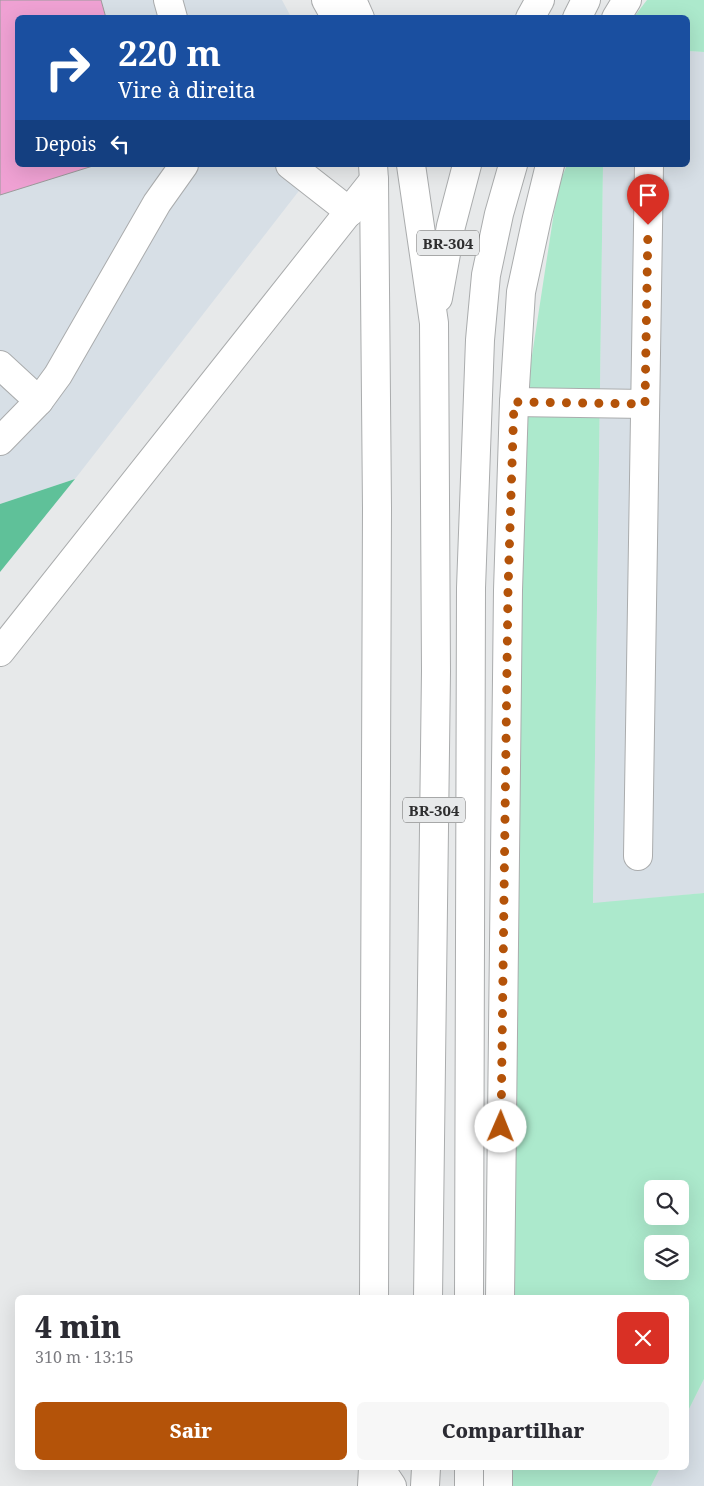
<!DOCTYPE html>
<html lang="pt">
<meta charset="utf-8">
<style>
:root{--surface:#fff;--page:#f7f7f7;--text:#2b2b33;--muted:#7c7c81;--accent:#b45309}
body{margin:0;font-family:"Noto Serif",serif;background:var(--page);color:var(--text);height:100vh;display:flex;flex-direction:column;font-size:19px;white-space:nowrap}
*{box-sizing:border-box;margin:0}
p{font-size:16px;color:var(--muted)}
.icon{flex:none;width:28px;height:28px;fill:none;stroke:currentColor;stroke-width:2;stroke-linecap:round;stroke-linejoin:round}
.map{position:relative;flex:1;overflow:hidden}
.side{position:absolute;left:15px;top:1295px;width:674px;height:175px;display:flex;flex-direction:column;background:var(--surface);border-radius:8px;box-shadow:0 5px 20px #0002}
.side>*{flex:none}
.guide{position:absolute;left:15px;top:15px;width:675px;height:152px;border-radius:8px;box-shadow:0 5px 20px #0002;background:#1a4fa0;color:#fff;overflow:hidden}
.fabs{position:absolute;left:644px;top:1180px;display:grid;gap:10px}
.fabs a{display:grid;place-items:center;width:45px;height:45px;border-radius:8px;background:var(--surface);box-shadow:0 5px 20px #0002;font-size:25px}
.pin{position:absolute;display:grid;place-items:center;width:42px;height:42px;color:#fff;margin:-51px -21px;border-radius:50% 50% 50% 0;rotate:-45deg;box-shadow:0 0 5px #0007}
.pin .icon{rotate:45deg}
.me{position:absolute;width:55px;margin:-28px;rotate:1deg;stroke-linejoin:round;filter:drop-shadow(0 0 4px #0008)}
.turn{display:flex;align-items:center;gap:18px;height:105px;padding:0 20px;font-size:22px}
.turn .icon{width:65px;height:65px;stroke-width:2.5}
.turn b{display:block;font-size:35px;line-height:42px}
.then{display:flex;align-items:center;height:48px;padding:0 20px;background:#0003;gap:10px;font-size:19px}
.round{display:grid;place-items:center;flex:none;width:52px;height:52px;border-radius:8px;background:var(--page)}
.headline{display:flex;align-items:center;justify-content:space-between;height:85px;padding:0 20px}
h1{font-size:30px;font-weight:800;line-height:38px}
.primary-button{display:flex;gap:10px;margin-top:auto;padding:10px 20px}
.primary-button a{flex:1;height:58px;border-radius:8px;background:var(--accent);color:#fff;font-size:20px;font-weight:800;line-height:58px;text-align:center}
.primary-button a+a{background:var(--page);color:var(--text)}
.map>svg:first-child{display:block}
</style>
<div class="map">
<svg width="704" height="1486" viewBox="0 0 704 1486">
<rect width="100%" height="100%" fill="#e7e9ea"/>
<!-- built -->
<g fill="#d7dfe6">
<path d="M0,0H282L291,17L18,18V165H319L75,479L0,504Z"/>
<path d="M688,51L704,52V893L593,904L603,165H688Z"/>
<path d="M704,1379V1486H651L660,1468H686V1415Z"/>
</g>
<!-- green -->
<g fill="#ace9cc" fill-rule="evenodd">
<path d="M647,0H704V52L688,51V18L634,17Z"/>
<path d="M567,165H603L593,903L704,893V1379L686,1415V1298H506L514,473L558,186ZM652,1189H680V1216H652ZM652,1244H680V1271H652Z"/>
<path d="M505,1468H660L651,1486H505Z"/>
</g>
<!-- forest -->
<path fill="#5fc199" d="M75,479L0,572V504Z"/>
<!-- building -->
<path fill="#efa1d3" stroke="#9c9a9b" d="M0,0H101L106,18H18V165H96L0,195Z"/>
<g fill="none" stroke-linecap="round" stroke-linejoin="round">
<defs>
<g id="minor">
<path d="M168,0L173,18"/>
<path d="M326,0L336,18"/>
<path d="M616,18L627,0"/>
<path d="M290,165L350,212"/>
<path d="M373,165L374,180L377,508L374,1298"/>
<path d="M0,365L39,401"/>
<path d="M514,402L645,404"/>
<path d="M0,441L39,401L58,375L157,203L184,165"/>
<path d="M0,652L374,180"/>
<path d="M638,856L649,165"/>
<path d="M500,1298L508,590L514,402L521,292L537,218L550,165"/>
<path d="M372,1486L373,1468"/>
<path d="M498,1486V1468"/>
</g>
<g id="highway">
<path d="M352,0L360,18"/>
<path d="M530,18L540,0"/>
<path d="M577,18L586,0"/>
<path d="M411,165L434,323L436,671L428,1298"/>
<path d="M438,298L451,226L467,165"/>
<path d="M469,1298L471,588L480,340L486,275L499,214L513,165"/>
<path d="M380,1468L392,1486"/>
<path d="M425,1486L426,1468"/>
<path d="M469,1486V1468"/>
</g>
</defs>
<!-- minor casing -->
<use href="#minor" stroke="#aaacad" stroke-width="30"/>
<!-- highway casing -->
<use href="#highway" stroke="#aaacad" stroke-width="30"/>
<!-- minor -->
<use href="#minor" stroke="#fff" stroke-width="28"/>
<!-- highway -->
<use href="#highway" stroke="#fff" stroke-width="28"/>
</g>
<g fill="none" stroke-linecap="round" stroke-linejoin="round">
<!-- route -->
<path stroke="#b45309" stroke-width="9" stroke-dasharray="0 16.2" d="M501,1127L508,590L514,402L645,404L648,225"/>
</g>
<g text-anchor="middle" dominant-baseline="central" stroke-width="4" stroke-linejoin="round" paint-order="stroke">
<!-- shield labels -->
<g fill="#e7e9ea" stroke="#666667" stroke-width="1">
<rect x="417" y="230.5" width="62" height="25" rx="4"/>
<rect x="403" y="797.5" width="62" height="25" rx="4"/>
</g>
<g font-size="15" font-weight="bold" fill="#2e2e2f">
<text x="448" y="243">BR-304</text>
<text x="434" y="810">BR-304</text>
</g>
</g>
</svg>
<div class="fabs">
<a><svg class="icon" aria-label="search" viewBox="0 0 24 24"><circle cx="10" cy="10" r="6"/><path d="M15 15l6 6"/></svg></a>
<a><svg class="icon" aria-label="layers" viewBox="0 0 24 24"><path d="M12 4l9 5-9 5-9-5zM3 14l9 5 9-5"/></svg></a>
</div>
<div class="pin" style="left:648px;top:225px;background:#d93025"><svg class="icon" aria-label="arrive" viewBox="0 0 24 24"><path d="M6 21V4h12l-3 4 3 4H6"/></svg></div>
<svg class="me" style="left:501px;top:1127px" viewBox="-20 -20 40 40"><circle r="19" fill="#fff"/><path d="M0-13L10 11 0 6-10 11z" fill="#b45309"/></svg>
<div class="guide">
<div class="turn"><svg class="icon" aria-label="right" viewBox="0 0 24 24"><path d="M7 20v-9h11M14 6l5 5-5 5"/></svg><div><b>220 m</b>Vire à direita</div></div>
<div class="then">Depois<svg class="icon" aria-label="left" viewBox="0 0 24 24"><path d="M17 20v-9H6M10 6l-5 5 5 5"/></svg></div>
</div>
<section class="side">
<div class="headline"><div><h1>4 min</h1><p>310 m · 13:15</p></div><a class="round" style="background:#d93025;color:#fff"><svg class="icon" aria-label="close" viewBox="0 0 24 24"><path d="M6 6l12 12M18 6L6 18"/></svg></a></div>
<div class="primary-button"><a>Sair</a><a>Compartilhar</a></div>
</section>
</div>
